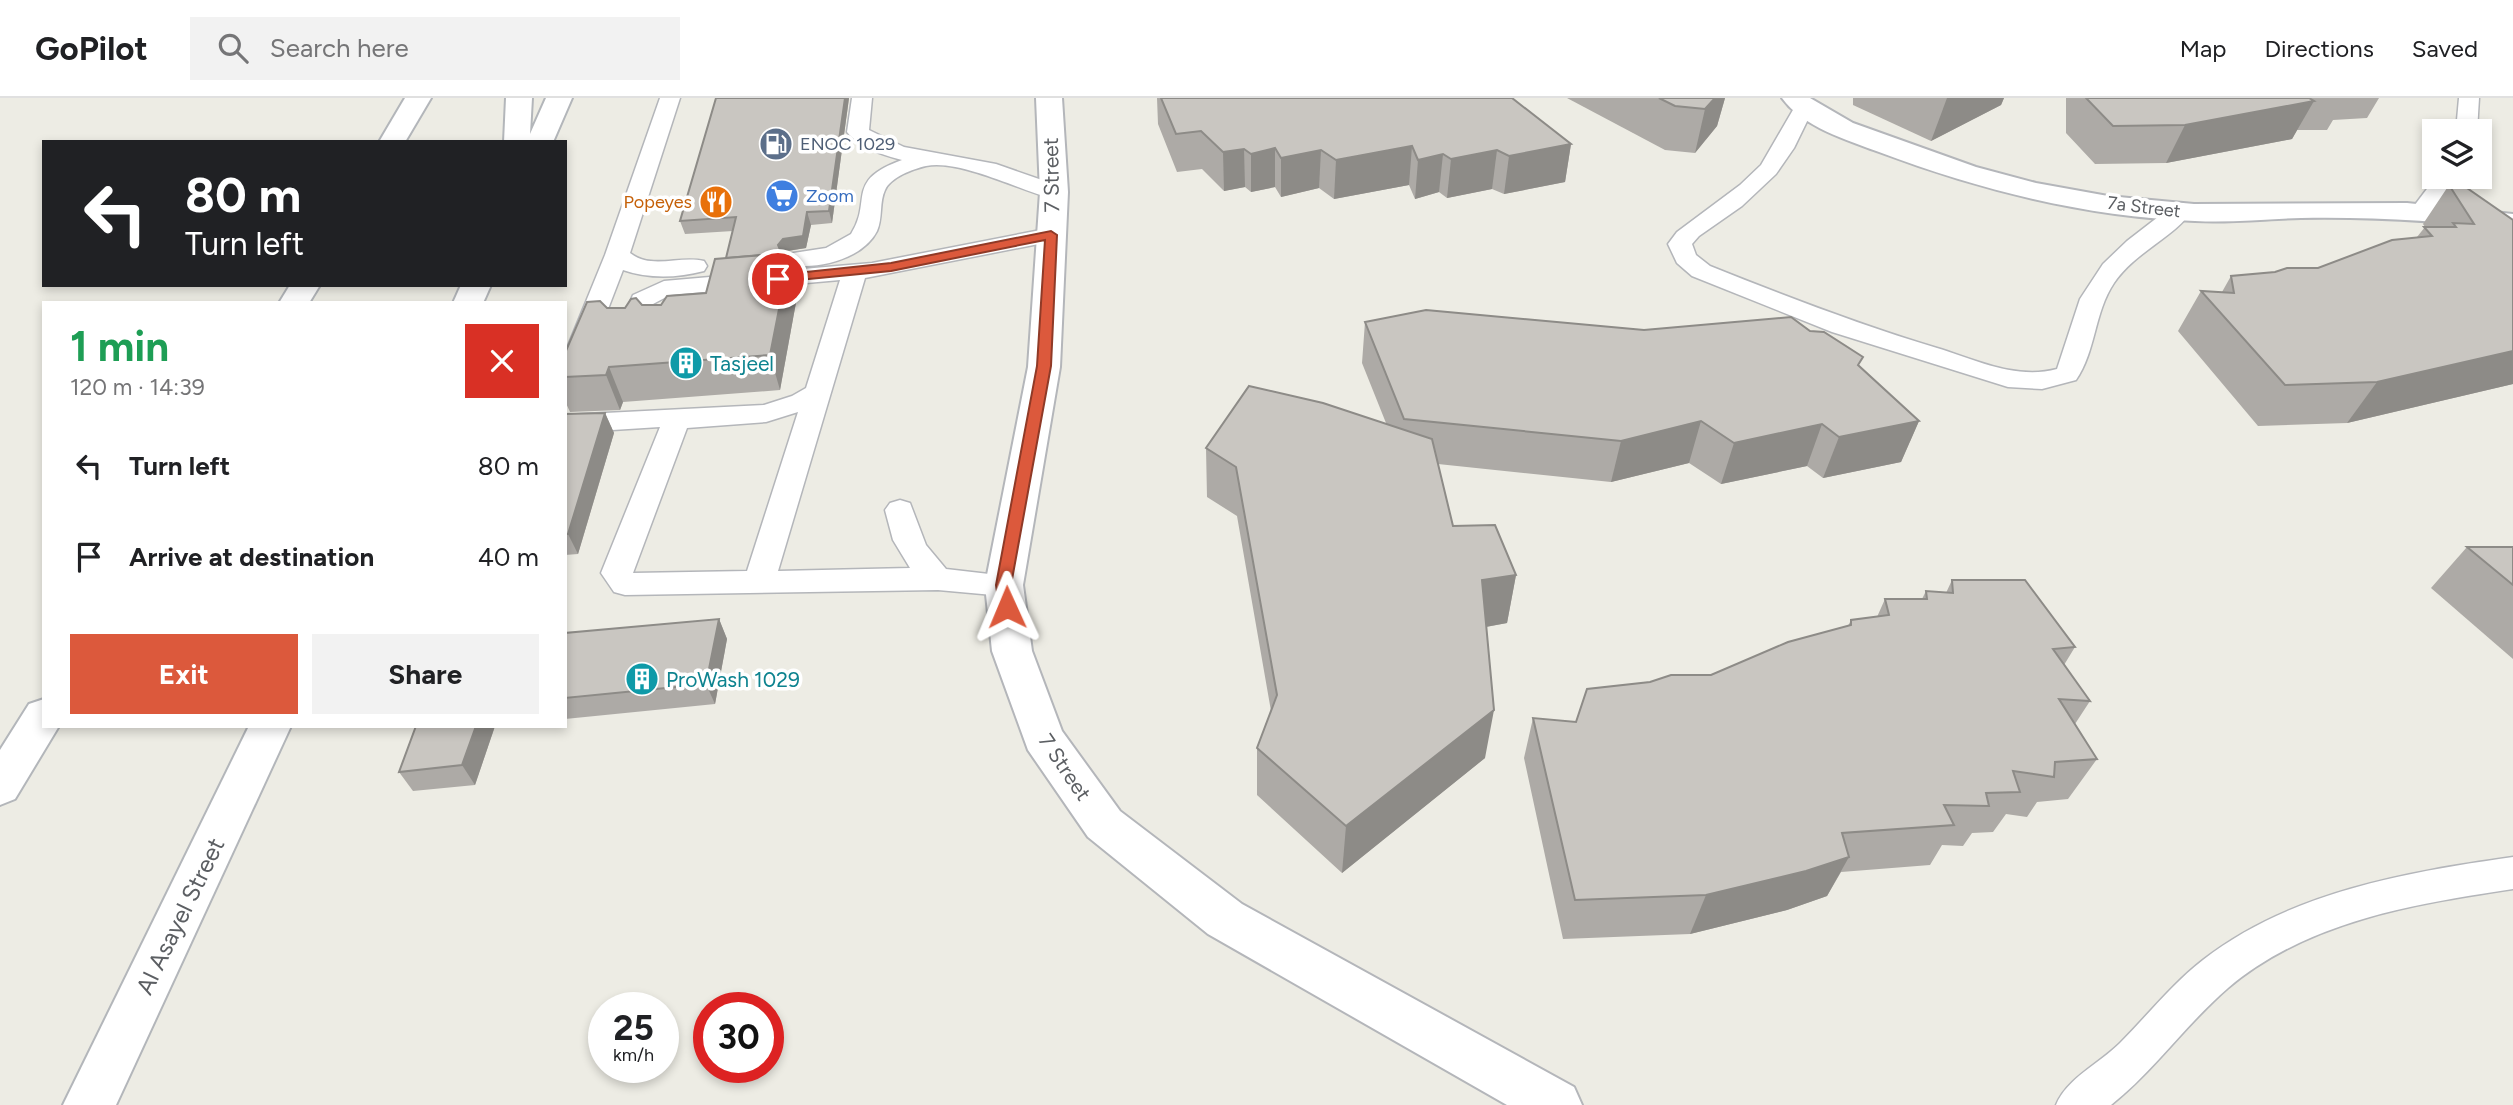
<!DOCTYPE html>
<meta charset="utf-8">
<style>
:root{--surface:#fff;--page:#f2f2f2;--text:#202124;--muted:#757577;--line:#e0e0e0;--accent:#dc593c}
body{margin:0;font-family:Figtree,sans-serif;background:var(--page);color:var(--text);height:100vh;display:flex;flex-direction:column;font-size:26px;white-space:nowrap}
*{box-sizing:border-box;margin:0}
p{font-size:23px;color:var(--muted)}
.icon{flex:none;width:38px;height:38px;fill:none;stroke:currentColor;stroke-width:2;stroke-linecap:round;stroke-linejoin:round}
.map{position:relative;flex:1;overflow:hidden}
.side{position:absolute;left:42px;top:203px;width:525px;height:427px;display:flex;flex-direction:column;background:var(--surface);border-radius:0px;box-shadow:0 4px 10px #0003}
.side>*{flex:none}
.top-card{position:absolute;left:42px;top:42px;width:525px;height:147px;border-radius:0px;box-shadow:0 4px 10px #0003;background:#202124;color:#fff;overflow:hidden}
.buttons{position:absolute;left:2422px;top:21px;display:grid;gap:14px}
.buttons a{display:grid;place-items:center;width:70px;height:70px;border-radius:0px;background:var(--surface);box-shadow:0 4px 10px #0003;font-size:35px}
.speed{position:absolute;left:588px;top:894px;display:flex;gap:14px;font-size:35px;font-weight:700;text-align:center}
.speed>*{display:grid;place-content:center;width:91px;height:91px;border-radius:50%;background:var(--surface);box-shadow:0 4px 10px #0003;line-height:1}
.speed small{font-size:18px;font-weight:400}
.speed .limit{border:10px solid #d22;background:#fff;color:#111}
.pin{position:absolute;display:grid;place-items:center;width:60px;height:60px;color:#fff;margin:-30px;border:4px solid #fff;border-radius:50%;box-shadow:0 2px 7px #0007}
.me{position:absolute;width:77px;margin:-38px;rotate:359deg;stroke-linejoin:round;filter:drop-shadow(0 0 5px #0008)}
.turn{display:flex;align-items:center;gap:24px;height:147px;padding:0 28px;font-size:32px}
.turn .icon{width:91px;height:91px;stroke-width:2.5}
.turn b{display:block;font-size:49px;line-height:60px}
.round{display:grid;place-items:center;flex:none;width:74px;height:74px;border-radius:0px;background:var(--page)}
.summary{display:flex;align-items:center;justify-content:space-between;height:119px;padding:0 28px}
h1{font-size:42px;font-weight:700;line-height:52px;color:#1e9e55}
.button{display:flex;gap:14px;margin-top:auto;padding:14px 28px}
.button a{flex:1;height:80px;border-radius:0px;background:var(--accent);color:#fff;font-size:28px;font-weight:700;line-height:80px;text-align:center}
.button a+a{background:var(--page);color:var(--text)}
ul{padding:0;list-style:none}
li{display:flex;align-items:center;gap:21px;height:91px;padding:0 28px}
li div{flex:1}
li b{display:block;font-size:26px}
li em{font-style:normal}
header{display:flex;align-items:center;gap:42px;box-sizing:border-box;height:98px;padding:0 35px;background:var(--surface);border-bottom:2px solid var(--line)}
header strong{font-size:33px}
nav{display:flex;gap:38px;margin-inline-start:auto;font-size:24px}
.search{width:490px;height:63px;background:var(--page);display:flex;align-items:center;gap:18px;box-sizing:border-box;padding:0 24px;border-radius:0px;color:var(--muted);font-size:26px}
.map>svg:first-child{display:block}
</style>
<header>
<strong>GoPilot</strong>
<div class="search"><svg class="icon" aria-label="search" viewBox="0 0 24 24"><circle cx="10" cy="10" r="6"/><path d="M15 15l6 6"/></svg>Search here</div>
<nav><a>Map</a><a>Directions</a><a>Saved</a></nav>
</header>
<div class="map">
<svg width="2513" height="1007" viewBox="0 0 2513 1007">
<rect width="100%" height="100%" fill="#edece4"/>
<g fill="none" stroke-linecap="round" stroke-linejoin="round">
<defs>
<g id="service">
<path d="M660,0H680L630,155C652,172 679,157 704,163L707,168L704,173C677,180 649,181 623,172L578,289L574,295L565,297V255L605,157Z"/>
<path d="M852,0H872L869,32L904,49L996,66L1062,89L1065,94L1054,101C1021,93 960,61 926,68C913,71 891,79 885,92C879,104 883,120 877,133C863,161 816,173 787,166L784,161L787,156L826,150L851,136C873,102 844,83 902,62C883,57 860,50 847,34Z"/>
<path d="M2459,0H2479L2477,33H2456Z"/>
<path d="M1804,3L1814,9L1794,50L1776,76L1742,108L1699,138L1692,146L1696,157L1710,168C1785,198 1860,227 1937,250C1976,262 2016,282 2057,271L2080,201L2103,166L2127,143L2171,109H2187L2191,114C2174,139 2135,154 2114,185C2094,215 2096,253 2076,282L2042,291L2008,289L1832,234L1692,178L1677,165L1668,146L1677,134L1740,87L1761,67L1797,5Z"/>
<path d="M2436,79H2458L2430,117H2414L2411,112Z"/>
<path d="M1051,130L1059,132L1063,137L1059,142L865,180L778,473L910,470L893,442L885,412L890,405L900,402L910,405L926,447L946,471L1015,479L1020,487L1015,495L1004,498L938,492L625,497L614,494L601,475L660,329L565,335V317L764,307L792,298L806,290L840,182L670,197L653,206L638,241H620L616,236L633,197L664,183L872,165ZM798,314L747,473L633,475L687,330L766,324Z"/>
<path d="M2513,759V791C2414,806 2307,823 2228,890C2186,926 2155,972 2111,1007H2056C2067,980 2099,966 2120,945C2147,918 2172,886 2203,862C2290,794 2407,774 2513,759Z"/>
</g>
<g id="minor">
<path d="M1036,0H1062L1068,94L1060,269L1023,487L1032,553L1062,633L1120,713L1242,806L1574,989L1582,1007H1507L1208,836L1088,739L1028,652L992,553L985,487L1028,269L1040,94Z"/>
<path d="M1782,0H1810L1853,25L1976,69L2036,85L2108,98L2194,106L2407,105L2513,116V134C2443,122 2372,119 2301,120C2265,121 2230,125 2195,123C2086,119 1980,92 1879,54C1847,42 1803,29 1782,0Z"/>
</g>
<g id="secondary">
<path d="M405,0H431L405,44H379Z"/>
<path d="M506,0H532L530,36L546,0H572L553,44H504Z"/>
<path d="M290,187H320L309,205H279Z"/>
<path d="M461,187H491L483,205H453Z"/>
<path d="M44,601V628H59L15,701L0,707V652L29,606Z"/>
<path d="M249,628H291L116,1007H63Z"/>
</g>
</defs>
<!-- service casing -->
<use href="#service" stroke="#b4b6ba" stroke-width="3"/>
<!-- minor casing -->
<use href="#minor" stroke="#b4b6ba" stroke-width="4"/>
<!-- secondary casing -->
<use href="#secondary" stroke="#b3b6ba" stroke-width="4"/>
<!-- service -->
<use href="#service" fill="#fff" fill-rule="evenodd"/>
<!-- minor -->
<use href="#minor" fill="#fff" fill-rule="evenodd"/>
<!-- secondary -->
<use href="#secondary" fill="#fff" fill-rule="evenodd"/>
</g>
<!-- wall -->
<g fill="#adaaa6">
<path d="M849,0L832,125L811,127L806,150L787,153L785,155L799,188L780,292L623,304L620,312L570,314L565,303V255L607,210H625L642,207H661L706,195L726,160L733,133L685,136L680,123Z"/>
<path d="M1157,0H1512L1571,46L1565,84L1504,96L1492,91L1447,100L1439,94L1415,101L1409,87L1334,101L1319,90L1281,99L1275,89L1251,94L1245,89L1224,93L1202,71L1177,74L1158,26Z"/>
<path d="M1567,0H1725L1717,28L1695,55L1665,52Z"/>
<path d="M1853,0H2004L2001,7L1931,43L1853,7Z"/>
<path d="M2066,0H2379L2367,20L2333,22L2327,32H2297L2292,41L2166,65L2095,66L2066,35Z"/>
<path d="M2449,87L2513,122V286L2347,325L2258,328L2178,233L2201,193L2222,194L2231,178L2318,170L2417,139L2425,129L2423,126Z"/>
<path d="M1365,224L1859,268L1919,323L1901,364L1823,380L1807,368L1721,386L1689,365L1611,384L1438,366L1453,428L1516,477L1507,525L1486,529L1485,660L1342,775L1257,697V650L1271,613L1237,418L1207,399L1206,350L1386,325L1362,265Z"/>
<path d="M605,315L614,335L578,456L565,457V316Z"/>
<path d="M2467,449H2513V561L2431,490Z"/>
<path d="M1952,482L2075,549L2064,567L2090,603L2075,626L2097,661L2068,701L2037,704L2027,719L2006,716L1993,734L1972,735L1963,748L1942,747L1930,767L1841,774L1827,798L1787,812L1690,836L1563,841L1524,660L1533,620L1576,624L1848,528L1851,522L1877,519L1885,501H1922L1926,493L1946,495Z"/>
<path d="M719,521L727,541L715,606L565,621V535Z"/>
<path d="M495,628L475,687L413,693L399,674Z"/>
</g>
<!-- shaded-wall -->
<g fill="#8d8b87">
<path d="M845,0H849L832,125L829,113Z"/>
<path d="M1715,0H1725L1717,28L1695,55L1705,11Z"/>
<path d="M1947,0H2004L2001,7L1931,43Z"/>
<path d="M2314,3L2292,41L2166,65L2185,27Z"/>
<path d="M1571,46L1565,84L1504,96L1509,58Z"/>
<path d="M1412,48L1409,87L1334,101L1336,62Z"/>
<path d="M1275,50V89L1251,94V56Z"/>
<path d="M1244,51L1245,89L1224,93L1223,54Z"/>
<path d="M1321,52L1319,90L1281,99V60Z"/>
<path d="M1497,52L1492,91L1447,100L1451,61Z"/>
<path d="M1443,56L1439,94L1415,101L1418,62Z"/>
<path d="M807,114L811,127L806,150L787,153L784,157H781L778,147Z"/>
<path d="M790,155L799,188L780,292L770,257Z"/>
<path d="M2513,253V286L2347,325L2377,284Z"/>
<path d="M609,269L623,304L620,312L606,277Z"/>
<path d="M605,315L614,335L578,456L568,436Z"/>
<path d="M1701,323L1689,365L1611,384L1621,343Z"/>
<path d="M1919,323L1901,364L1823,380L1839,339Z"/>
<path d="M1822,326L1807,368L1721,386L1734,345Z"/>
<path d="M1516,477L1507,525L1474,531L1482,482Z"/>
<path d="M719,521L727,541L715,606L706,586Z"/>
<path d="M1494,612L1485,660L1342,775L1346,728Z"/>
<path d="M476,628H495L475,687L462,667Z"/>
<path d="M1849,759L1827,798L1787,812L1690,836L1706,797Z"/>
</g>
<!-- building -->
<g fill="#c9c6c1" stroke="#8d8b87" stroke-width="2">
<path d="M716,0H845L829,113L807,114L803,138L783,141L778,147L781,154L784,155L726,160L736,119L680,123Z"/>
<path d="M1161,0H1512L1571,46L1509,58L1497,52L1451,61L1443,56L1418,62L1412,48L1336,62L1321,52L1281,60L1275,50L1251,56L1244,51L1223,54L1201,33L1176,36Z"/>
<path d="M1659,0H1715L1705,11L1675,8Z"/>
<path d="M2086,0H2309L2314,3L2185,27L2113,28Z"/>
<path d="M2449,87L2464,88L2513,122V253L2377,284L2285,287L2201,193L2234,195L2231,178L2275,174L2287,170H2318L2392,142L2432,138L2424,129H2456L2453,125L2474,126Z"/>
<path d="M790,155L770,257L609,269L606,277L565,279V255L587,204L600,203L607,210H625L631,201L636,200L642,207H661L667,198L706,195L715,161Z"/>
<path d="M1426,212L1644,232L1791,219L1810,233L1824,234L1863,259L1858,267L1919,323L1839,339L1822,326L1734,345L1701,323L1621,343L1404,321L1365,224Z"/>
<path d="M1249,288L1323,305L1432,341L1453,428L1495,427L1516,477L1482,482L1494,612L1346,728L1257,650L1277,597L1236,369L1206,350Z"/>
<path d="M605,315L568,436H565V316Z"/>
<path d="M2467,449H2513V487Z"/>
<path d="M1952,482H2025L2075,549L2053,551L2090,603L2059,601L2097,661L2055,664L2054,679L2013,673L2020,694L1986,695L1989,708L1944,707L1954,727L1842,735L1849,759L1806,773L1706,797L1575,802L1533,620L1576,624L1587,591L1650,584L1671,577H1711L1788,544L1851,527V522L1889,517L1885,501H1927L1926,493L1953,495Z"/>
<path d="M719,521L706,586L565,600V535Z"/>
<path d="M416,628H476L462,667L399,674Z"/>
</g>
<!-- route -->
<path fill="#dc593c" stroke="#8f3a27" stroke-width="2" d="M1051,133L1057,137L1051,268L1011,487L1015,509L1007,515L999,509L996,487L1037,268L1045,142L891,173L778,184L771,181L778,177L891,165Z"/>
<!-- icons -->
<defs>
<symbol id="fuel-disc" viewBox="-11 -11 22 22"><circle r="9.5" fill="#5c6f8a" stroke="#fff"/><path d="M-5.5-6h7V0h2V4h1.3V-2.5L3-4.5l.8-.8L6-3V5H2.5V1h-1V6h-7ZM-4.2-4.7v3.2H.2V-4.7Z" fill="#fff"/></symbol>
<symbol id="supermarket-disc" viewBox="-11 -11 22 22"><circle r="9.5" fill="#3f7fe0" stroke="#fff"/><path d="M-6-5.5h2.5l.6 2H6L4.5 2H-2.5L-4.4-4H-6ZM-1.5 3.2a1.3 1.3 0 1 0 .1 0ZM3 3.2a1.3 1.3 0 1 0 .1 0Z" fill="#fff"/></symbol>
<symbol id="restaurant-disc" viewBox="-11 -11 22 22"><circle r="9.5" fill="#e8710a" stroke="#fff"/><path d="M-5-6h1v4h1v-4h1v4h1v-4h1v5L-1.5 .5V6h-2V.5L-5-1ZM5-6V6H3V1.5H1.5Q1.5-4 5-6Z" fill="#fff"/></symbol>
<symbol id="building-disc" viewBox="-11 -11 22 22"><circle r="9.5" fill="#0f9aa8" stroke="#fff"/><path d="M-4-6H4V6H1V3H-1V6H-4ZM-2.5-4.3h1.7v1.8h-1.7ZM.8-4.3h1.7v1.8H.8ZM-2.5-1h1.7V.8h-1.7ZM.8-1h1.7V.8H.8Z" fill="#fff"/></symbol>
</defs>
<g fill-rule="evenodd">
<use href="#fuel-disc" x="757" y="27" width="38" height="38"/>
<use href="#supermarket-disc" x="763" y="79" width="38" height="38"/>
<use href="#restaurant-disc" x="697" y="85" width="38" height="38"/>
<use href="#building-disc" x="667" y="246" width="38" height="38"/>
<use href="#building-disc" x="623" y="562" width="38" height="38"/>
</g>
<g text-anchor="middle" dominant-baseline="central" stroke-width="7" stroke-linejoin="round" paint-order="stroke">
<!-- far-service labels -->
<g font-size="18" fill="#4e5e75" stroke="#fff" text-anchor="start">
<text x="800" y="46">ENOC 1029</text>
</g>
<!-- far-shop labels -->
<g font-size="18" fill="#366cbe" stroke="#fff" text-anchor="start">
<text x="806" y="98">Zoom</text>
</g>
<!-- far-food labels -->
<g font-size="18" fill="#c56008" stroke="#fff" text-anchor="end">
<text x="692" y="104">Popeyes</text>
</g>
<!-- far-street labels -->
<g font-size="18" fill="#5c5f63" stroke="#fff">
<text transform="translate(2144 109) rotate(7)">7a Street</text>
</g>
<!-- street labels -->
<g font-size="21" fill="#5c5f63" stroke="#fff">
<text transform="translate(1051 77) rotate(-91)">7 Street</text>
<text transform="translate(1065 669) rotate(56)">7 Street</text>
</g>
<!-- culture labels -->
<g font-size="21" fill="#0d838f" stroke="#fff" text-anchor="start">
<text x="710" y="265">Tasjeel</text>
<text x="666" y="581">ProWash 1029</text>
</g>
<!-- near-street labels -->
<g font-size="24" fill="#5c5f63" stroke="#fff">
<text transform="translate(180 818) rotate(-64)">Al Asayel Street</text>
</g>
</g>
</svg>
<div class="buttons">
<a><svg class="icon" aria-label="layers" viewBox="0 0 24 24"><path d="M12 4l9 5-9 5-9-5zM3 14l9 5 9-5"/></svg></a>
</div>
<div class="speed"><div>25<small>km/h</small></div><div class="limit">30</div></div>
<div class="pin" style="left:778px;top:181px;background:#d93025"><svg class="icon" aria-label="arrive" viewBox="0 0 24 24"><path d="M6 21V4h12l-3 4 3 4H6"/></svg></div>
<svg class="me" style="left:1007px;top:509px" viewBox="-20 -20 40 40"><path d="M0-17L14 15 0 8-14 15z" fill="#dc593c" stroke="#fff" stroke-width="4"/></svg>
<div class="top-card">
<div class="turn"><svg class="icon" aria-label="left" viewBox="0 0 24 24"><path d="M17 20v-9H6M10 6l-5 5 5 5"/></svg><div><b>80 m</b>Turn left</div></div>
</div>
<section class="side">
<div class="summary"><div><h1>1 min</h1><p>120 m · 14:39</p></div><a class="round" style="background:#d93025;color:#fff"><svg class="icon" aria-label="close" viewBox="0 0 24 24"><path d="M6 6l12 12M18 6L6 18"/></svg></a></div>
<ul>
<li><svg class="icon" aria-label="left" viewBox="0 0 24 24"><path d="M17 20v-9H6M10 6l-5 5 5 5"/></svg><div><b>Turn left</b></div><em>80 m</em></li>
<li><svg class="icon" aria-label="arrive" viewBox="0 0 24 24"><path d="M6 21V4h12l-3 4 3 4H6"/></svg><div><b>Arrive at destination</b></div><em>40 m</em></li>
</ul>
<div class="button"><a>Exit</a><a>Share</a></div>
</section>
</div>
